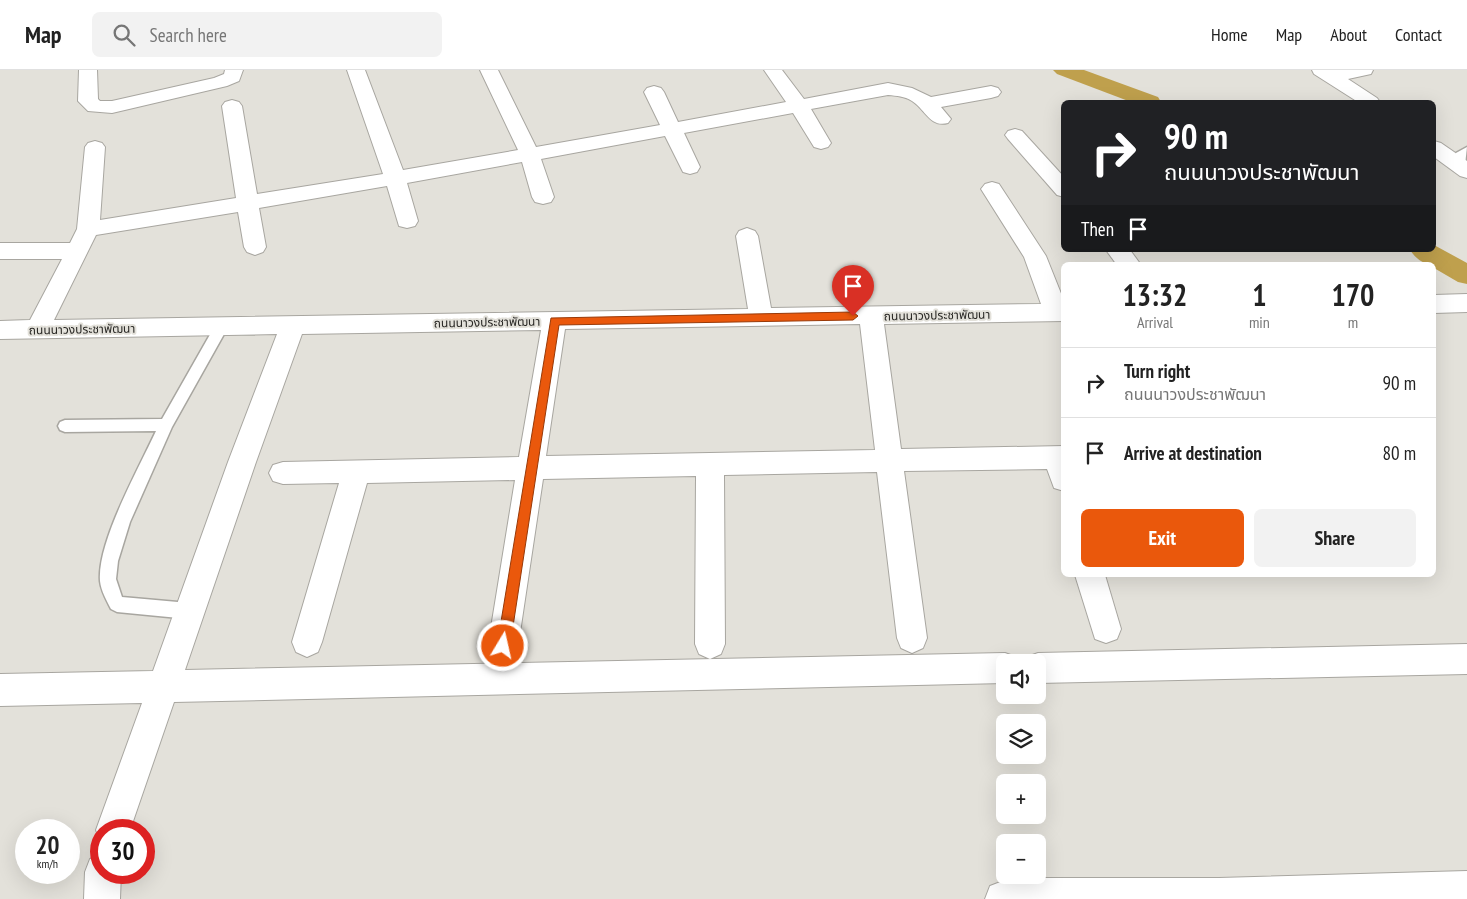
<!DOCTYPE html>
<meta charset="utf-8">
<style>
:root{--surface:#fff;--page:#f2f2f2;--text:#222;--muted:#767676;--line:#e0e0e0;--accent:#ea580c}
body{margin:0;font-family:"PT Sans Narrow","Noto Sans Thai",sans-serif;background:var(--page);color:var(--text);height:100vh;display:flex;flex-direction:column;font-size:19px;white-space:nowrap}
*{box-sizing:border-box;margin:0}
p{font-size:16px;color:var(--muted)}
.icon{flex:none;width:28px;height:28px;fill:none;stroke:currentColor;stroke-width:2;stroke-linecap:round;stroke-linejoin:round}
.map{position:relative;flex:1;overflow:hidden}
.details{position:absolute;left:1061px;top:192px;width:375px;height:315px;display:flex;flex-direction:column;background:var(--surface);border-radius:8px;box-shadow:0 5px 20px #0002}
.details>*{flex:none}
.hud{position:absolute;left:1061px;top:30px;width:375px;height:152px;border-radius:8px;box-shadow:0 5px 20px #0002;background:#202124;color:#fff;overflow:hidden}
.buttons{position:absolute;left:996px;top:584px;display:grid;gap:10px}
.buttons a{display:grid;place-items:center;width:50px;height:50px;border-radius:8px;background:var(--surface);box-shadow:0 5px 20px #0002;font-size:25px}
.speed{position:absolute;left:15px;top:749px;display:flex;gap:10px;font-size:25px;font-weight:700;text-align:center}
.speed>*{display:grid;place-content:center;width:65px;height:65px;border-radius:50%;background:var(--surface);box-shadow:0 5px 20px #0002;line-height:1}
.speed small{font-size:12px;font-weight:400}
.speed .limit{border:8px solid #d22;background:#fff;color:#111}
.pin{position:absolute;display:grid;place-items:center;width:42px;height:42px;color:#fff;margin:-51px -21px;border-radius:50% 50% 50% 0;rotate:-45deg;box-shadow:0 0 5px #0007}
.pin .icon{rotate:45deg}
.me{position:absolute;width:55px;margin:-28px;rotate:9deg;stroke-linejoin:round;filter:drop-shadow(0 0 4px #0008)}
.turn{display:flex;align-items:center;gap:18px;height:105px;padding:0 20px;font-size:22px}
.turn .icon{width:65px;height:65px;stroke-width:2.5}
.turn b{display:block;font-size:35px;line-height:42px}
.then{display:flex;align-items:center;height:48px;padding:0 20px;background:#0003;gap:10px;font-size:19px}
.eta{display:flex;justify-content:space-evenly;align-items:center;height:85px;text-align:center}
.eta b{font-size:30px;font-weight:600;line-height:35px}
.primary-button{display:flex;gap:10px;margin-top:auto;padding:10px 20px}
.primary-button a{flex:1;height:58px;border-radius:8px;background:var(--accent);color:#fff;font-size:20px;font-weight:600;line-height:58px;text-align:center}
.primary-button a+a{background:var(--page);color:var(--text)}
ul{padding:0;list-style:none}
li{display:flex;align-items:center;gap:15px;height:70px;padding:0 20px;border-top:1px solid var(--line)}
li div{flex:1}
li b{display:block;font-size:19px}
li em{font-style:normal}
header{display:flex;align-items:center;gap:30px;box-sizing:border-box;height:70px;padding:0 25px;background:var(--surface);border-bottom:1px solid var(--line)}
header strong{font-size:24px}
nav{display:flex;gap:28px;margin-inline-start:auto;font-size:18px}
.search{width:350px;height:45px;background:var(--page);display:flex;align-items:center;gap:12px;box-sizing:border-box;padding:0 18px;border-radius:8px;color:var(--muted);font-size:19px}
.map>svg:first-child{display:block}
</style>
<header>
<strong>Map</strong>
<div class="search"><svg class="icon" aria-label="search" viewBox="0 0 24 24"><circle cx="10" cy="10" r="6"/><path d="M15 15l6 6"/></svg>Search here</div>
<nav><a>Home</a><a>Map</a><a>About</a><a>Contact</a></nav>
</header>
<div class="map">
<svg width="1467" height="829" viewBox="0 0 1467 829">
<rect width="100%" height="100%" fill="#e3e1da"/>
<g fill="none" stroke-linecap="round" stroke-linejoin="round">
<!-- canal -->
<g fill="#bfa04d" fill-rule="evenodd">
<path d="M1053,0H1084L1158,27L1161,32H1131L1057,4Z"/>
<path d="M1434,175L1467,193V214L1458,212L1434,198V195C1424,195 1415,188 1410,180H1434Z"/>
</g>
<defs>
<g id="lane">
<path d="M1467,77L1465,95L1463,98H1455L1453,95L1456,83Z"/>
<path d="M221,252L226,254L228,257L172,357L130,452L118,491L116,509L122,527L189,533L195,536L197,541L195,546L189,549L117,542L111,539C107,531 101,521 100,511C97,472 139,398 156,361L65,362L60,360L58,356L60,352L65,350L162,349L216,254Z"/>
</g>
<g id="street">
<path d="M79,0H97L98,29L100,31H112L214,8L224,4L225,0H243L239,11L227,16L112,43L88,41L78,31Z"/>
<path d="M347,0H365L403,100L518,80L480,0H498L536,77L660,55L644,22L647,18L654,16L661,18L664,22L678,52L786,32L764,0H782L804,29L888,13L912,18L931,27L991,16L998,18L1001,22L998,26L991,28L941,37L951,49L948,53C930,58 925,39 912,31C904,26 897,26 888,25L811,39L831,73L828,77L821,79L814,77L793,43L684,63L700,97L697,102L690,104L683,102L665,66L541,89L554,127L551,132L543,134L535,132L532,127L522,92L407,113L418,151L415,156L407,158L399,156L387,116L259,138L266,177L263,182L255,185L247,182L244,177L238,142L96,165L54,250L748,239L736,166L739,161L747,158L755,161L758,166L771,238L1041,234L1024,187L981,119L985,114L992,112L999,114L1046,186L1064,231V251L884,254L901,379L1064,376V421L1054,418L1047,399L904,401L927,568L923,578L912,583L901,578L897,568L877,402L724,405L725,574L721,584L710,589L699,584L695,574L696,406L543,409L518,576L514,586L503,591L492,586L488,576L515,410L367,413L322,572L318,582L307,587L296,582L292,572L339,413L283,414L273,411L269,403L273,395L283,392L519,387L541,260L302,264L256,392L185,600L1005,583L1016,587L1018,592H1005V613L174,632L130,760H101V772L96,760L142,633L0,636V604L153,601L228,392L277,264L0,269V251L30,250L62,189H0V173H70L77,159L85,77L88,73L95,71L102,73L105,77L100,150L236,128L222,36L225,32L232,30L239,32L242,36L257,124L383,104ZM860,254L875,380L546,386L565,259Z"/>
<path d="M1312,0H1373L1371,4L1348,9L1377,28L1380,32H1358L1314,4Z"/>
<path d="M1015,59L1022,61L1064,107V127L1057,125L1008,69L1005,65L1008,61Z"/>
<path d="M1434,71L1441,73L1467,91V108L1460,106L1434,87Z"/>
<path d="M1106,180H1130L1141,195H1117Z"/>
<path d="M1467,224V242L1434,243V225Z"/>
<path d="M1075,505H1105L1121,559L1117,569L1106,573L1095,569Z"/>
<path d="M1467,574V604L1038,613V592H1025L1027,587L1038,583Z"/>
<path d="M101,785V802H121L120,829H84L85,802L90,789Z"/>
<path d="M1467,801V829H985L990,816L1003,811L1026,808H1219Z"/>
</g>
</defs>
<!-- lane casing -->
<use href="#lane" stroke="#a8a6a0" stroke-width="3"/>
<!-- street casing -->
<use href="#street" stroke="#a8a6a0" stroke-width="2"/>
<!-- lane -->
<use href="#lane" fill="#fff" fill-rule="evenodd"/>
<!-- street -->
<use href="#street" fill="#fff" fill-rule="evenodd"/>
</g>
<!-- route -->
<path fill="#ea580c" stroke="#983908" d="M853,242L858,246L853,250L559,255L510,576L508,581L503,582L499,581L497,576L551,248Z"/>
<g text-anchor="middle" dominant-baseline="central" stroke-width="4" stroke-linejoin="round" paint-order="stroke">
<!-- street labels -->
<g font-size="12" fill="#282724" stroke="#e3e1da">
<text transform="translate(937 245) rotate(-1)">ถนนนาวงประชาพัฒนา</text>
<text transform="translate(487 252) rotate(-1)">ถนนนาวงประชาพัฒนา</text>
<text transform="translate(82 259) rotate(-1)">ถนนนาวงประชาพัฒนา</text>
</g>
</g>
</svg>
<div class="buttons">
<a><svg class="icon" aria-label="sound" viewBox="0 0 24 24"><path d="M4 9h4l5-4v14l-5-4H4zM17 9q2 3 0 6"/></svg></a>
<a><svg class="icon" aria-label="layers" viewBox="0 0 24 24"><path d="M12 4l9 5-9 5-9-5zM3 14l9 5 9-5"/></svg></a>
<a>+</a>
<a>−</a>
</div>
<div class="speed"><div>20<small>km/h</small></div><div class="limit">30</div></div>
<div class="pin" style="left:853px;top:246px;background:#d93025"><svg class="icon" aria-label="arrive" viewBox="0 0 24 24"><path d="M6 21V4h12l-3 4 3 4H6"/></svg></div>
<svg class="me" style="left:503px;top:576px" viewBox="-20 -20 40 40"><circle r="17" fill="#ea580c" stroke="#fff" stroke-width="3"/><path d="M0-11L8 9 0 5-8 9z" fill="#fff"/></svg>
<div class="hud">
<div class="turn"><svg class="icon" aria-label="right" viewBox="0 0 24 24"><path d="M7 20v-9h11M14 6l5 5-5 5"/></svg><div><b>90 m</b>ถนนนาวงประชาพัฒนา</div></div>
<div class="then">Then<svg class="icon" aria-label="arrive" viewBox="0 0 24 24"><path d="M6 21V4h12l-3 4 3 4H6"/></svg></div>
</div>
<section class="details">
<div class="eta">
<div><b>13:32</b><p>Arrival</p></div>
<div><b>1</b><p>min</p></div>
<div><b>170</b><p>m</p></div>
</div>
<ul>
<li><svg class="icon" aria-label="right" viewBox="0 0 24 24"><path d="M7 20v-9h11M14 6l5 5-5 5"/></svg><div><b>Turn right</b><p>ถนนนาวงประชาพัฒนา</p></div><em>90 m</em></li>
<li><svg class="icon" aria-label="arrive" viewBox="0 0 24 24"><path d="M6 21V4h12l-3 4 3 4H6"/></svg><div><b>Arrive at destination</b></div><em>80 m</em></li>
</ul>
<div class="primary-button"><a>Exit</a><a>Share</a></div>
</section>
</div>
